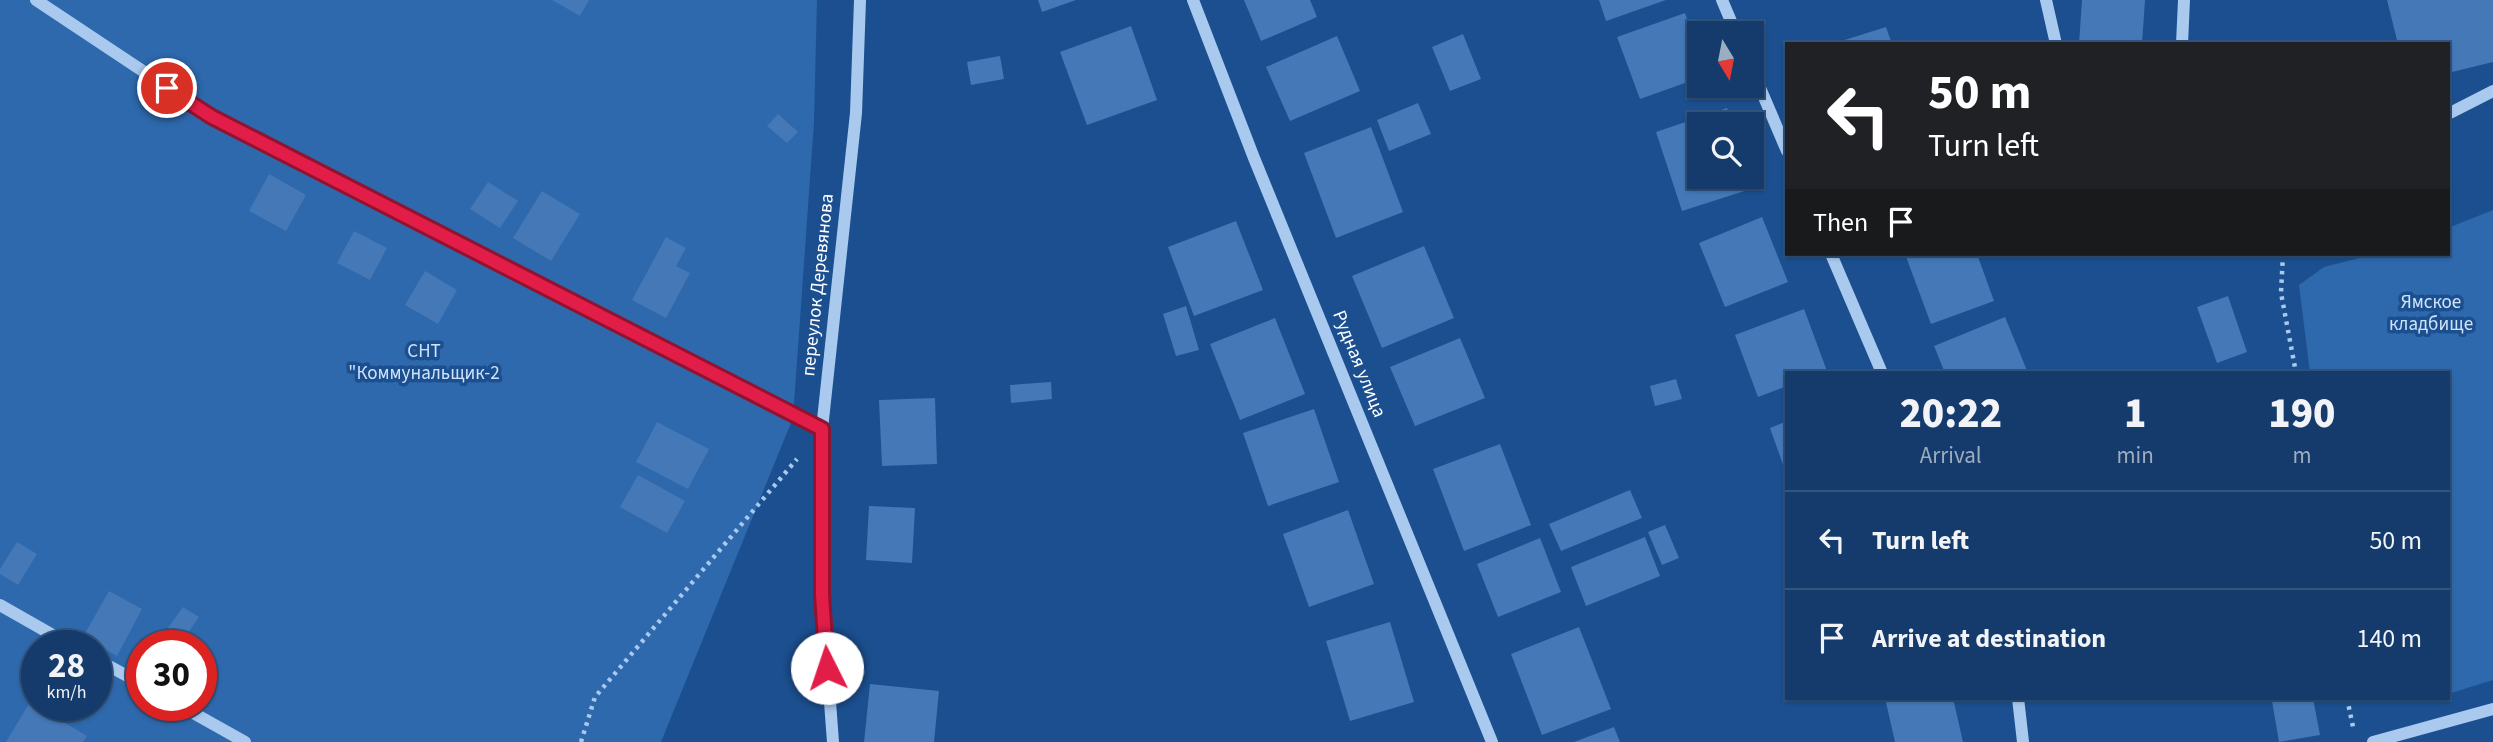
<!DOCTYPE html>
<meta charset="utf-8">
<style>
:root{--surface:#143b6b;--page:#214673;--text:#f1f3f6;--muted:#9dadc1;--line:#33557e}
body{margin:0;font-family:"Source Sans 3",sans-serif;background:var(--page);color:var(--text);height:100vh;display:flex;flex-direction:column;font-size:26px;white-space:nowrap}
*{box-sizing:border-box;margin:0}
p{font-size:23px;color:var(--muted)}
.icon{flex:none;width:38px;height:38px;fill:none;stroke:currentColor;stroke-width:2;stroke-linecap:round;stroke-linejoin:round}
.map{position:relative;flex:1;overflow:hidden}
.side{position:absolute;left:1785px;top:371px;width:665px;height:329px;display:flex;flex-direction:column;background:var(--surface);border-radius:0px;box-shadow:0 2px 5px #0004,0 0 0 2px var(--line)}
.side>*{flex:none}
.hud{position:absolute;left:1785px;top:42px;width:665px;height:214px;border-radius:0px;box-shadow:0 2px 5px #0004,0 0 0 2px var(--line);background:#202124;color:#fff;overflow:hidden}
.needle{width:46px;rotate:170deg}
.controls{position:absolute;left:1687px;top:21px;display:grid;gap:14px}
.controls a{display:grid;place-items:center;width:77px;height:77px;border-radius:0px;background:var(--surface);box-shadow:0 2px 5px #0004,0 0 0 2px var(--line);font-size:35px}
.speed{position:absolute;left:21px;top:630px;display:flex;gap:14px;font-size:35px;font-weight:700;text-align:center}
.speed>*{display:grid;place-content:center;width:91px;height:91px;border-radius:50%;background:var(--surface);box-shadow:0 2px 5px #0004,0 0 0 2px var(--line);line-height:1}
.speed small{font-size:18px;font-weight:400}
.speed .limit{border:10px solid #d22;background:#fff;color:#111}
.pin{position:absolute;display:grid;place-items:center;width:60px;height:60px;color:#fff;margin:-30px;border:4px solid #fff;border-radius:50%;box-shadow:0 2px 7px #0007}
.me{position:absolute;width:77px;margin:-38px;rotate:356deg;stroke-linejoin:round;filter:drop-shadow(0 0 5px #0008)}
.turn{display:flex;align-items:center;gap:24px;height:147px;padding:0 28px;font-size:32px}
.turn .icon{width:91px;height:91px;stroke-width:2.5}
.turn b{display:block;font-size:49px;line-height:60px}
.then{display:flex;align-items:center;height:66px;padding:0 28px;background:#0003;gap:14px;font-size:26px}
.eta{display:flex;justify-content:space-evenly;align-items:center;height:119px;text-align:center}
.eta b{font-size:42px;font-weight:800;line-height:49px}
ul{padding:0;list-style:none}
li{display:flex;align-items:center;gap:21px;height:98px;padding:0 28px;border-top:2px solid var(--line)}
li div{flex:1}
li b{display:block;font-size:26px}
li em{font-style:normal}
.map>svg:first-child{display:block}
</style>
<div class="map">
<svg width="2493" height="742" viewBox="0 0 2493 742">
<rect width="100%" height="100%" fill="#1b4f8f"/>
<!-- green -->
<g fill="#2e69ad" fill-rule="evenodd">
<path d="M0,0H817L814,122L793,418L661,742H0ZM37,646H96V705H37ZM142,646H201V705H142Z"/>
<path d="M2493,210V680L2448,694V373H2310L2299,285L2324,267L2375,254H2448V228Z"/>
</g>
<!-- building -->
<g fill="#4478b7">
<path d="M552,0H589L580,16Z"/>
<path d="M1038,0H1076L1042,12Z"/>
<path d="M1244,0H1310L1317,17L1261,41Z"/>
<path d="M1599,0H1666L1606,21Z"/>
<path d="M2082,0H2145L2142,44H2079Z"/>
<path d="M2387,0H2493V62L2448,73V44H2398Z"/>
<path d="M1685,13L1699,54V78L1640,99L1617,37Z"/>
<path d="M1131,26L1157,100L1087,125L1060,52Z"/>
<path d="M1886,27L1892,44H1835V43Z"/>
<path d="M1463,34L1481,79L1450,91L1432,47Z"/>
<path d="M1337,36L1360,91L1290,121L1266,67Z"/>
<path d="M1000,56L1004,79L971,85L967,62Z"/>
<path d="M1418,103L1431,134L1389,151L1377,120Z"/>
<path d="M1727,108L1733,124H1699V177H1750L1754,188L1682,211L1656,132Z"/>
<path d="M778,114L798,132L787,143L767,126Z"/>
<path d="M1371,127L1403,212L1336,238L1304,153Z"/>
<path d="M269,174L306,195L286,231L249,211Z"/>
<path d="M488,182L518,201L500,228L470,209Z"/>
<path d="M542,191L580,214L551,261L513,238Z"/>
<path d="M1762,217L1788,282L1725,307L1699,243Z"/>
<path d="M1236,221L1263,290L1194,316L1168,247Z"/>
<path d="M354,231L387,248L370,280L337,263Z"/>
<path d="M666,237L686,248L676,266L690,273L666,318L632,300Z"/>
<path d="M1424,246L1454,318L1382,348L1352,276Z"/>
<path d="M1905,254H1977L1994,301L1931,324Z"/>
<path d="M425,271L457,290L438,324L405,305Z"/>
<path d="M2228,296L2247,352L2217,363L2197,307Z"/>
<path d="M1186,306L1199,350L1176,356L1163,314Z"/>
<path d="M1804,309L1827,371L1787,373V386L1758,397L1735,335Z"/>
<path d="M2005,317L2028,373H1945L1934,346Z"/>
<path d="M1275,318L1305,394L1240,420L1210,344Z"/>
<path d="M1460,338L1485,398L1415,426L1390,367Z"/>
<path d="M1676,379L1682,399L1655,406L1650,386Z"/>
<path d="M1051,382L1052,399L1011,403L1010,385Z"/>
<path d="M935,398L937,464L882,466L879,400Z"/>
<path d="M1314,409L1339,482L1268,506L1243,433Z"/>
<path d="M1787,421V473H1786L1770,428Z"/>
<path d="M657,422L709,449L688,489L636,462Z"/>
<path d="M1500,444L1531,525L1464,551L1433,469Z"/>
<path d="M638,475L685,501L667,533L620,507Z"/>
<path d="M1630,490L1642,518L1561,551L1549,524Z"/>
<path d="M869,506L915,508L912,563L866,560Z"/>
<path d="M1348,510L1374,584L1309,607L1283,534Z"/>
<path d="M1665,525L1679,558L1662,565L1648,532Z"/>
<path d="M1645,537L1660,576L1586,606L1571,567Z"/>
<path d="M1540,538L1561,592L1498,617L1477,564Z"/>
<path d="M17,542L37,554L18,585L0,574V569Z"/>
<path d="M109,591L142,609L117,656L83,637Z"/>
<path d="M183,607L199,617L179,646L163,635Z"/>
<path d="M1390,622L1414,702L1350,721L1326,641Z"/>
<path d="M1579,627L1611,709L1542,735L1511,654Z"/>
<path d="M870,684L939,691L934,742H864Z"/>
<path d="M1885,698H1953L1963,742H1895Z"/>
<path d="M2289,698H2313L2320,735L2279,742L2272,701Z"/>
<path d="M30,702L87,736L83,742H6Z"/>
<path d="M1614,727L1620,742H1574Z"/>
</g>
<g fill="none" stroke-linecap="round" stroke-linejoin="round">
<!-- path -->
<g stroke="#a9c9ee" stroke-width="4.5" stroke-dasharray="3.5 5" stroke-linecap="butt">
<path d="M2283,254L2281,293L2296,373"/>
<path d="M2347,698L2353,727"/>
<path d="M581,742L595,697L797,459"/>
</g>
<!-- minor -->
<g stroke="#a9c9ee" stroke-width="12">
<path d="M36,0L212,117L822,429"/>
<path d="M1193,0L1254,158L1492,742"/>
<path d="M1722,0L1736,33"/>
<path d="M2046,0L2056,44"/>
<path d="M2182,44L2184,0"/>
<path d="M1752,69L1787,151"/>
<path d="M2448,114L2493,91"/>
<path d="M1831,254L1882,373"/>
<path d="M0,605L72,646"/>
<path d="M96,659L142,684"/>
<path d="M2018,698L2023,742"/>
<path d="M179,705L245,742"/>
<path d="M833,742L822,595V429L856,113L860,0"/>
<path d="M2373,742L2493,709"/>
</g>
</g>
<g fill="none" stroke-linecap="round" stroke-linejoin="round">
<defs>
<path id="route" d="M167,88L212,117L822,429V595L827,668"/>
</defs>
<!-- route casing -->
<use href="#route" stroke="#92132f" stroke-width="18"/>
<!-- route -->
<use href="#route" stroke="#e11d48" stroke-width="12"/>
</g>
<g text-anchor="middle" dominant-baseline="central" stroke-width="7" stroke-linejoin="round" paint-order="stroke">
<!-- street labels -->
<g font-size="19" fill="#fff" stroke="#1b4f8f">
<text transform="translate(818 285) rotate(-84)">переулок Деревянова</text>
<text transform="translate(1359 364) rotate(68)">Рудная улица</text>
</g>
<!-- park labels -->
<g font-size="19" fill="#cfe3fa" stroke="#1b4f8f">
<text x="2431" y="302">Ямское<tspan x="2431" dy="22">кладбище</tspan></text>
<text x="424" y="351">СНТ<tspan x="424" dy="22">"Коммунальщик-2</tspan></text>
</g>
</g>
</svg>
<div class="controls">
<a><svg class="needle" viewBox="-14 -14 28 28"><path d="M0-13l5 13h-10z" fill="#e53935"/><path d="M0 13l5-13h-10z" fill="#9dadc1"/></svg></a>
<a><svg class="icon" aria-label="search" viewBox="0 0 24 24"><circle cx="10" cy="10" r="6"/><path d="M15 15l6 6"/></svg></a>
</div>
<div class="speed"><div>28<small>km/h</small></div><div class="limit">30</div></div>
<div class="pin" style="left:167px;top:88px;background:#d93025"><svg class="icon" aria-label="arrive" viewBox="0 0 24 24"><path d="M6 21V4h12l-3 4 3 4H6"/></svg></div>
<svg class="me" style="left:827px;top:668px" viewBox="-20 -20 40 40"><circle r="19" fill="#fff"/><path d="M0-13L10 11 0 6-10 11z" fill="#e11d48"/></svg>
<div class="hud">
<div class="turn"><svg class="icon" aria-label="left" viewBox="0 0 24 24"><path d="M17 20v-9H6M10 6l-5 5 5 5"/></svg><div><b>50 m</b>Turn left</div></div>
<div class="then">Then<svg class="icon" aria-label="arrive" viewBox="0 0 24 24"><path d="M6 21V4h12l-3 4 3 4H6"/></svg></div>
</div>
<section class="side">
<div class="eta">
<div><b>20:22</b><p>Arrival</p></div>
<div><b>1</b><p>min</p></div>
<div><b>190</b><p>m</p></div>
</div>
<ul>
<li><svg class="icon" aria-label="left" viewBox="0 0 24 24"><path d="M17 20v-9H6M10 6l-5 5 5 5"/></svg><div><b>Turn left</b></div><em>50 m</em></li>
<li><svg class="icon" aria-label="arrive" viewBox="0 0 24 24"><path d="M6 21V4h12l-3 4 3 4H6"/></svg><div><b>Arrive at destination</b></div><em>140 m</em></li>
</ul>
</section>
</div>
